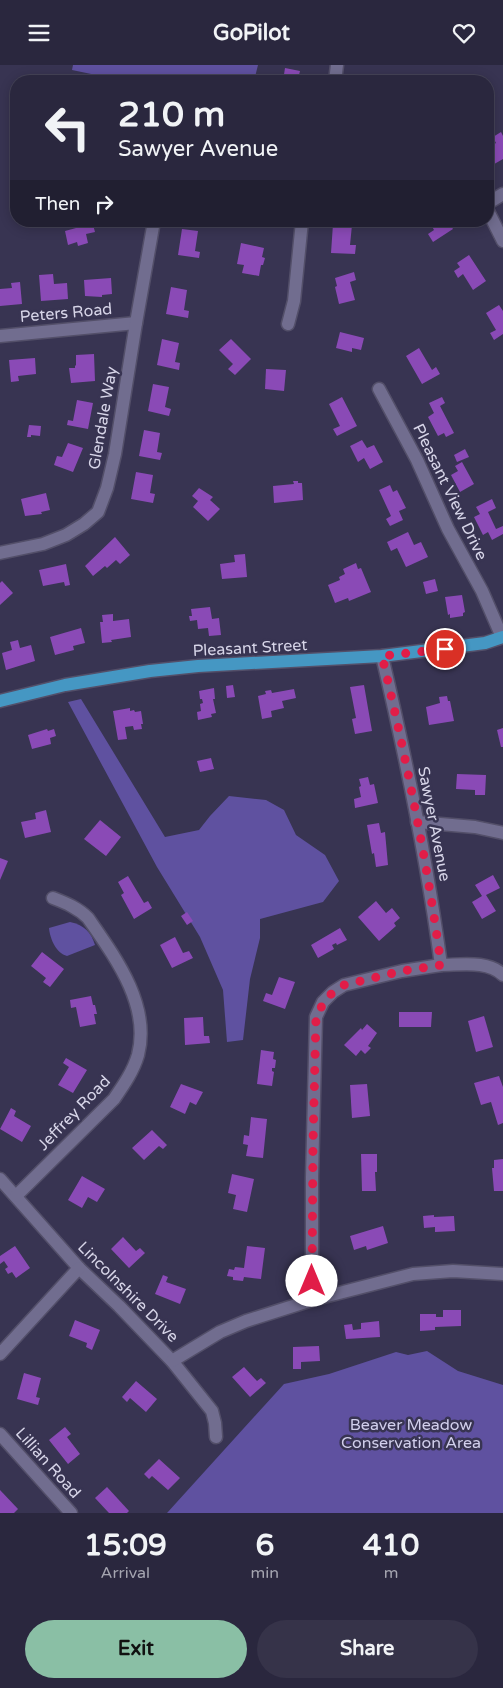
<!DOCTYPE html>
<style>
:root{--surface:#2a273e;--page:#363349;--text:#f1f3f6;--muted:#a5a5b0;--line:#464458;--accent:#8abfa5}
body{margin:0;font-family:"Varela Round",sans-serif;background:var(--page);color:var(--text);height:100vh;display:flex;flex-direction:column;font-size:19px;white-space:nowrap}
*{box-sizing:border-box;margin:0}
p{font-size:16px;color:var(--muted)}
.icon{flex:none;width:28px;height:28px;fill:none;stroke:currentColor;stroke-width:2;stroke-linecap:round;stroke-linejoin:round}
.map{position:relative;height:1448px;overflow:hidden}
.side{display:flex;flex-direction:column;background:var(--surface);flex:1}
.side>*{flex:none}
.guide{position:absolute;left:10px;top:10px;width:484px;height:152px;border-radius:20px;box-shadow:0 2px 12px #0003,0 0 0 1px var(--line);background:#2a273e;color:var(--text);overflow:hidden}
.pin{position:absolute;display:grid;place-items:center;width:42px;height:42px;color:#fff;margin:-21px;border:2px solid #fff;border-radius:50%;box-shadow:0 1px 5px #0007}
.me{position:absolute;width:55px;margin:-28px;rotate:0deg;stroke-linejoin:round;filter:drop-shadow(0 0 4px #0008)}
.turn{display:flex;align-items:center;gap:18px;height:105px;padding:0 25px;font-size:22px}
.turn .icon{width:65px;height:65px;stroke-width:2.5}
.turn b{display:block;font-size:35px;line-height:42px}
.then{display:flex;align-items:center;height:48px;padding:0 25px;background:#0003;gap:10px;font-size:19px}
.eta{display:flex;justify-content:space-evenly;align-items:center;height:85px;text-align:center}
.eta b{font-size:30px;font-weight:800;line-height:35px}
.cta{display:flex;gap:10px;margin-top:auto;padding:10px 25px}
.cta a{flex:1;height:58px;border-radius:30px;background:var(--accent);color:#111;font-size:20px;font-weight:800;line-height:58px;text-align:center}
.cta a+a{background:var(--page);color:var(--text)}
header{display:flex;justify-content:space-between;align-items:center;height:65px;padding:0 25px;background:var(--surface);font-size:22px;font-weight:800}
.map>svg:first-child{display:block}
</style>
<header><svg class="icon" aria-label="menu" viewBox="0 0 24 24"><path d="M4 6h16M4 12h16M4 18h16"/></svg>GoPilot<svg class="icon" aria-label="heart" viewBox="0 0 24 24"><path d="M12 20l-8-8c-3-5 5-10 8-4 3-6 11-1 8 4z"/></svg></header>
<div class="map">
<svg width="503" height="1448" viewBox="0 0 503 1448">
<rect width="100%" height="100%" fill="#383452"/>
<!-- green -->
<g fill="#5f51a0">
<path d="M73,0H258L254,16H125L72,5Z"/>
<path d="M81,634L165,772L199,765L210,751L229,731L266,735L284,745L296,770L325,790L339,816L323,837L260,854V873L250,914L243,975L227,977L223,925L200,872L157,802L68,637Z"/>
<path d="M70,857C84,860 91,867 95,880L67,891C56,888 50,874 49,863Z"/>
<path d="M427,1286L458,1306L503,1320V1448H167L284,1319L329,1309L396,1287L408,1290Z"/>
</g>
<!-- building -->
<g fill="#8a4ab6">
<path d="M285,3L300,6L298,14H301V16H283Z"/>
<path d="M501,67L503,71V94L489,102L488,99V83L496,78L493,72Z"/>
<path d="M75,156H92L95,167L86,169L88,178L78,181L77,177L68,180L65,166L76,163Z"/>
<path d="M429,156H448L453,164L433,177L428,169L434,165Z"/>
<path d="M333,159L352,160L350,180H356L355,189L331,188Z"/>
<path d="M182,164L198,166L195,186L200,187L199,193L178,190Z"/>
<path d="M241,178L264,183L262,192L265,193L263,200H261L259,211L242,208L244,200L237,199Z"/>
<path d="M469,190L486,216L473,225L463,209L458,213L454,206L460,202L457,198Z"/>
<path d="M354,207L356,215L350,217L355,235L339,239L335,222L337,221L335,213Z"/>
<path d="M53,209L54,219L67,218L68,234L41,236L39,210Z"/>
<path d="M111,213L112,229L102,230V232L85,231L84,215Z"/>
<path d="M20,217L22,239L0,241V224L12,223L11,218Z"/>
<path d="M171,222L187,225L184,245L189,246L188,253L166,249Z"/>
<path d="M499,240L503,246V269L494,275L490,268L496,265L486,248Z"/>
<path d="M340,267L364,273L361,285L352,283V287L336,283Z"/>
<path d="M162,274L179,278L175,297L180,298L179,305L157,300Z"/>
<path d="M231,274L251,294L235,310L228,304L233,299L219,285Z"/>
<path d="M419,283L432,305L436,302L440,309L422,319L406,291Z"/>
<path d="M94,289L95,316L71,318L69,303H75V300L76,301V290Z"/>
<path d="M35,293L36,309L18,311L19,316L11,317L9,295Z"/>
<path d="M266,304L286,305L284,326L265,324Z"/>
<path d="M153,319L169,322L165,342L171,344L169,351L148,346Z"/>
<path d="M342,332L357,361L337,371L333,364L340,361L329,339Z"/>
<path d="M442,332L445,338L440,341L454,368L446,372L444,368L438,371L428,352L434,348L429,338Z"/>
<path d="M77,335L93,338L88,364L67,360L68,355L73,356Z"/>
<path d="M29,360L41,361L40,371L31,370V372H27Z"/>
<path d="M144,365L160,368L157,387L162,388L160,395L139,391Z"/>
<path d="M362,375L367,383L374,380L383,397L370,404L364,393L358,397L350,381Z"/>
<path d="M68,378L83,383L73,407L54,400L57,391L62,392Z"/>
<path d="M465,384L469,392L457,397L454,390Z"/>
<path d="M462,397L474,419L460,427L451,410L458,406L455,401Z"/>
<path d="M136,407L153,410L150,428L155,429L153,438L131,434Z"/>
<path d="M293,416H298V418H302L303,435L274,438L273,421L294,419Z"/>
<path d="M390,420L393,427L397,425L406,443L399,446L403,455L390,461L386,454L391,451L379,425Z"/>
<path d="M199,423L213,432L210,435L220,444L208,456L193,442L198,436L192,431Z"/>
<path d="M46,428L50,445L41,447L42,449L25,451L21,434Z"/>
<path d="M492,434L496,443L488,447L496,464L503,461V469L492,475L488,467L483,470L474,452L480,449L476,442Z"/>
<path d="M408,467L414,480L421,477L428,492L406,502L397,483L391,486L387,477Z"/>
<path d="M115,472L130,490L120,499L116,495L107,503L105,501L93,511L85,501Z"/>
<path d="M245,489L247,512L222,514L220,499L235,497L234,490Z"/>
<path d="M356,498L358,504L361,503L371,527L349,536L348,533L335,538L328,520L340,515L339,512L345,509L343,504Z"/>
<path d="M66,499L70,520L65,521L64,517L43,521L39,505Z"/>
<path d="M435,514L438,526L426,529L423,517Z"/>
<path d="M2,516L13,528L0,540V518Z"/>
<path d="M462,530L465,547L463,548V551L450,553V549L448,550L445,532Z"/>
<path d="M210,542L212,554L219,553L221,570L209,571L208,563L198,564L197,555L190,556L189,551H192L191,544Z"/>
<path d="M113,549V556L129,554L131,572L111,575L112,577L102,578L100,557H103L102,550Z"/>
<path d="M81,563L85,578L73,581L74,585L55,590L50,572Z"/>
<path d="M18,575L20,583L31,580L35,596L6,605L2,588L12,585L10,577Z"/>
<path d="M233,620L235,632L227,633L226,621Z"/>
<path d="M364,620L372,666L355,669L352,654L356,653L350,622Z"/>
<path d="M214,623L215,634H213L216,648L211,649L212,652L198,655L197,647L201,646L200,639L203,638L202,634H200L199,626Z"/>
<path d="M294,624L296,633L282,636L284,643L271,646L272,652L262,654L258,631L266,629L265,626L271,625L272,628Z"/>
<path d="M447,631L448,636H450L454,656L429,660L426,642L440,638L439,632Z"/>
<path d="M130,643V646L134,645L135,647L141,646L143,659H141L142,664L134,665L133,661L125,662L127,674L118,675L113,646Z"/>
<path d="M503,663V682H501L497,665Z"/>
<path d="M47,664L48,666L54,664L56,671L50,673L51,679L32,684L28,670Z"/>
<path d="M211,693L214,704L200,707L197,696Z"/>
<path d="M457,709L486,710L485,730H475V725L456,724Z"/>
<path d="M368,712L370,720L374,719L378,738L355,743L354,734L361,732L359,722L361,721L359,714Z"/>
<path d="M46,745L51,767L25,773L21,757L36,754L35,748Z"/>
<path d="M100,755L121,772L106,791L84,774Z"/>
<path d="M379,758L381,768L385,767L388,800L376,802L374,788L372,789L367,760Z"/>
<path d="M0,793L8,796L0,815Z"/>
<path d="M493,810L500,823L486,830L496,846L482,854L472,837L482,831L475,820Z"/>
<path d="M128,811L144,838L148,836L152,843L134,854L121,830L124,828L118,817Z"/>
<path d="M376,836L386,848L392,843L400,853L394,858L396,861L379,876L358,852Z"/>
<path d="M187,847L193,856L187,860L181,851Z"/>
<path d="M340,863L347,875L337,880L336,878L332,880L334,884L318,893L311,880Z"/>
<path d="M175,872L183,888L189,886L193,893L172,903L160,880Z"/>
<path d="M42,887L64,904L50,922L43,917L46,913L31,901Z"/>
<path d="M279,912L295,917L285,944L263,936L266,928L272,930Z"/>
<path d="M91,931L93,940H95L97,949H94L96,959L80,962L76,942L71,943L70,935Z"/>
<path d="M399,947H432L431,962H399Z"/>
<path d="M484,951L493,982L476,987L468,956Z"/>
<path d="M203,952L204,971H209L210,978L185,980L184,953Z"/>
<path d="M367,959L377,968L368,981L371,983L365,989L361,985L356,991L344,980L361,963L362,965Z"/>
<path d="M261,985L274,987L273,994L276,995L275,1003H272V1006L274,1007L272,1021L257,1019Z"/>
<path d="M66,993L87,1005L73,1028L58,1020L69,1002L63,998Z"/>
<path d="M499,1011L503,1022V1058L498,1060L491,1037L481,1040L474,1018Z"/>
<path d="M181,1019L203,1027L196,1040L190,1037L185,1049L170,1042Z"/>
<path d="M367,1019L370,1051L352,1053L350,1020Z"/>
<path d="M11,1043L16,1046L14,1051L31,1061L22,1077L0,1064Z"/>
<path d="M251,1052L267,1054L263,1093L246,1091L248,1080L243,1079L244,1070L249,1071Z"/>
<path d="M152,1065L167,1080L163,1084L159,1081L144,1095L132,1083Z"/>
<path d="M361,1089H377V1107H375L376,1126H362Z"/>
<path d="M503,1094V1126H494L492,1103H494V1095Z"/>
<path d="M232,1109L254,1114L247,1147L233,1144L236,1130L228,1128Z"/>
<path d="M82,1111L105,1124L97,1137L88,1132L82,1143L68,1135Z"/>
<path d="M434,1150V1152L454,1151L455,1166L435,1167V1162L424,1163L423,1151Z"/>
<path d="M383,1161L388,1178L367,1185L366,1181L354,1185L350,1171Z"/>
<path d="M123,1172L136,1186L140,1183L145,1188L129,1203L111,1184Z"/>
<path d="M15,1181L30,1203L16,1213L12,1207L8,1209L5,1204L8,1202L4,1196L0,1199V1191Z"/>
<path d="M247,1181L265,1183L261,1214L244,1212L243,1216L233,1215V1212L227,1211L229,1204L234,1205L235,1202L244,1203Z"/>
<path d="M163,1210L168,1212L166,1217L186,1224L180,1239L155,1229Z"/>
<path d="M443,1245H461V1261L435,1262V1265L420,1266V1249H436V1252H443Z"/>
<path d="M75,1255L100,1265L92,1285L86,1282L87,1278L69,1271Z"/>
<path d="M379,1256L380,1272L346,1274L344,1260L352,1259L353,1265L361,1264V1258Z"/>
<path d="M319,1281L320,1296L301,1297V1304H293V1282Z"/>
<path d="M244,1302L257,1316L261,1313L266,1318L250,1332L232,1312Z"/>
<path d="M24,1308L41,1313L36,1332L40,1333L38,1340L17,1334Z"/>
<path d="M136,1316L157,1334L146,1347L130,1333L127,1337L122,1332Z"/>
<path d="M65,1362L71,1369L67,1372L80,1389L68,1399L49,1375Z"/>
<path d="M159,1394L180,1413L168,1425L152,1411L149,1414L144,1409Z"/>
<path d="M107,1422L129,1446L127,1448H109L95,1433Z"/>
<path d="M0,1425L18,1444L14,1448H0Z"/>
</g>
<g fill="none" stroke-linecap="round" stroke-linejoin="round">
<defs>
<g id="minor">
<path d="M335,16L337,0"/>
<path d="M488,138L503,129"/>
<path d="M488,146L503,176"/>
<path d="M288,259L294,236L302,156"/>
<path d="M0,271L136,258"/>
<path d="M379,324L417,395L448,464L482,526L502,572"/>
<path d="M0,488L43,479L66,470L84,459L98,447L107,423L115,389L136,258L154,156"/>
<path d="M382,591C406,693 427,796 441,900C461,900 488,895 503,910"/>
<path d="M417,757L475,762L503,768"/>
<path d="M0,1114L79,1203L119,1241L172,1296L212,1346L215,1358L216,1372"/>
<path d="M16,1131L114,1034C123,1021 133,1007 138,990C151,940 115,892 88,853C78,843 66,838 53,833"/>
<path d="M312,1235V1112L316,952L323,937L333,927L344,920L402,906L441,900"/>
<path d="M0,1289L79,1203"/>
<path d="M172,1296L220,1267L246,1256L312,1235L413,1209L453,1206L503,1209"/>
<path d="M0,1369L71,1448"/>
</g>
<path id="major" d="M0,636L65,620L150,606L198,601L382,591L485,578L503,572"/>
</defs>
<!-- minor casing -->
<use href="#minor" stroke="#534f69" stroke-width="15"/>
<!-- major casing -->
<use href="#major" stroke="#534f69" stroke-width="15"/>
<!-- minor -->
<use href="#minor" stroke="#716d8f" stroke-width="12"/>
<!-- major -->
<use href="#major" stroke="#4597c3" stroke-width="12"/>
</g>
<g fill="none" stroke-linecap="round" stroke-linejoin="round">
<!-- route -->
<path stroke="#e11d48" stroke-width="9" stroke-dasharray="0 16.2" d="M312,1216L313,1078L316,952L324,937L333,927L344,920L402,906L441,900C427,796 406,693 382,591L445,584"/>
</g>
<g text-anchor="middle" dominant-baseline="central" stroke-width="5" stroke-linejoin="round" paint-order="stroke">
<!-- street labels -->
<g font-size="16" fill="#d7d5e8" stroke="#383452">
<text transform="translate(66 248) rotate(-5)">Peters Road</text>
<text transform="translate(103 353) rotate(-80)">Glendale Way</text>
<text transform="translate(450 427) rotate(64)">Pleasant View Drive</text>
<text transform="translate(250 583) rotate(-3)">Pleasant Street</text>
<text transform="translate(434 759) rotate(79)">Sawyer Avenue</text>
<text transform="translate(74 1048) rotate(-46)">Jeffrey Road</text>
<text transform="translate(128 1227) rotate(45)">Lincolnshire Drive</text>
<text transform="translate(48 1398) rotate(48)">Lillian Road</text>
</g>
<!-- park labels -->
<g font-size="16" fill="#d1cfec" stroke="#383452">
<text x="411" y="1360">Beaver Meadow<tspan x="411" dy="18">Conservation Area</tspan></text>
</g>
</g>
</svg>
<div class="pin" style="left:445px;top:584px;background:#d93025"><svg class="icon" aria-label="arrive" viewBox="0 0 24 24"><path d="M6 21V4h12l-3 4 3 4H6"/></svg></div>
<svg class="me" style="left:312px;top:1216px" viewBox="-20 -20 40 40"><circle r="19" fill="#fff"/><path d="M0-13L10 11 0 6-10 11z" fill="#e11d48"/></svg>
<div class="guide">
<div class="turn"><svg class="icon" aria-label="left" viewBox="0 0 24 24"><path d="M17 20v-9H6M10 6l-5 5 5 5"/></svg><div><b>210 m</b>Sawyer Avenue</div></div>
<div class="then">Then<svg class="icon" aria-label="right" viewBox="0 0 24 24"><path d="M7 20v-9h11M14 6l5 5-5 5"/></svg></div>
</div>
</div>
<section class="side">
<div class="eta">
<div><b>15:09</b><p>Arrival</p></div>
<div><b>6</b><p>min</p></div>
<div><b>410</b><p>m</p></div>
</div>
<div class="cta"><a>Exit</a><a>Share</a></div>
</section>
